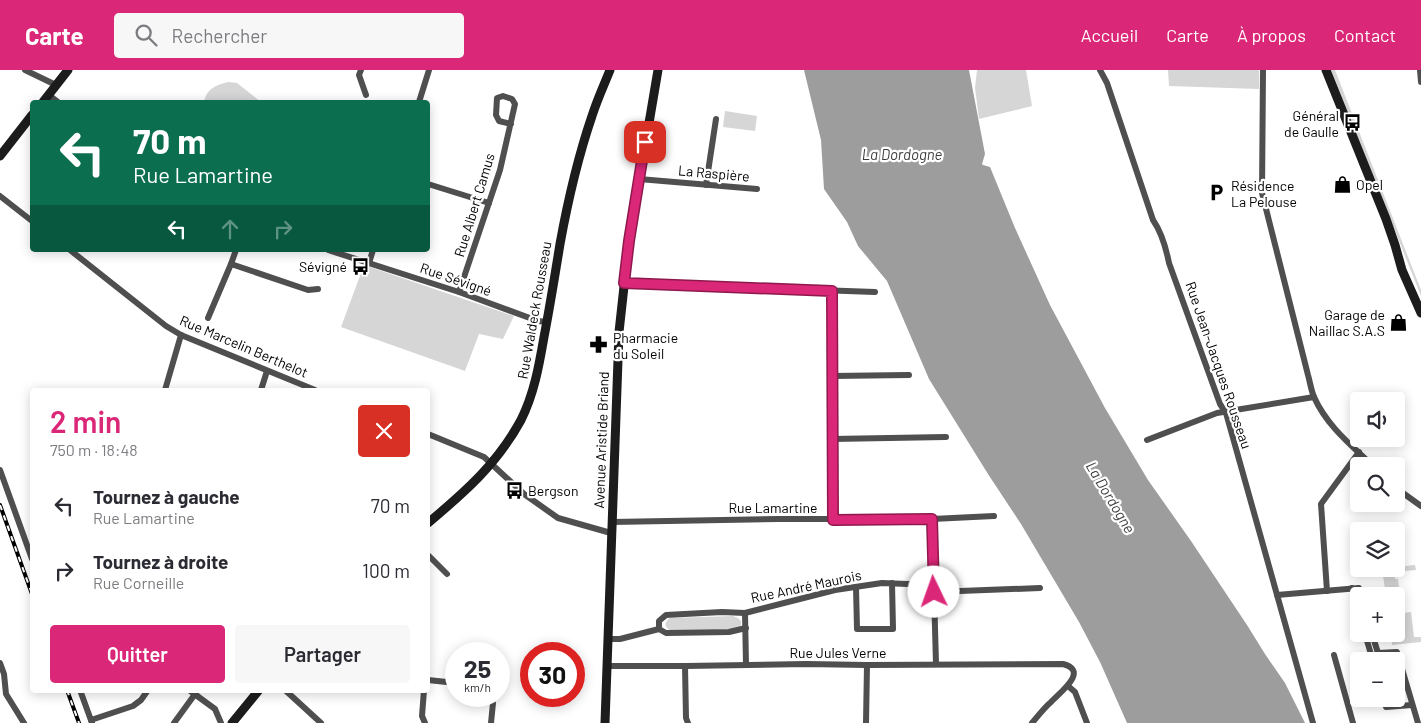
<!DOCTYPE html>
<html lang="fr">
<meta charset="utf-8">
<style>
:root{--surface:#fff;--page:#f7f7f7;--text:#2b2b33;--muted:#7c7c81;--accent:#db2777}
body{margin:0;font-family:Barlow,sans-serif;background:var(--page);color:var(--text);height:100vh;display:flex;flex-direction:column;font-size:19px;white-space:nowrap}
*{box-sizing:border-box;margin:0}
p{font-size:16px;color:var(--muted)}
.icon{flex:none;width:28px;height:28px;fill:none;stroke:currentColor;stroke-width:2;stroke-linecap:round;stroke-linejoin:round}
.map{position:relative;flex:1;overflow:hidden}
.side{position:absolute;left:30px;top:318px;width:400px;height:305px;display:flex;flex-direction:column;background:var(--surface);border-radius:5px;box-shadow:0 2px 12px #0003}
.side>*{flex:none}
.hud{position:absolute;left:30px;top:30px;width:400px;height:152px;border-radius:5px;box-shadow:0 2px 12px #0003;background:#0b6e4f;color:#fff;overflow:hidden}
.fabs{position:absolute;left:1350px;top:322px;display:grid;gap:10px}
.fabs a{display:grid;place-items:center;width:55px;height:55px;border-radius:5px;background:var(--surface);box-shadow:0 2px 12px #0003;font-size:25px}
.speed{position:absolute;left:445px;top:572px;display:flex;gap:10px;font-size:25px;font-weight:700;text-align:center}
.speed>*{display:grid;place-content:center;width:65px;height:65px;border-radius:50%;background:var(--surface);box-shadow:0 2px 12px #0003;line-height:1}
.speed small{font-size:12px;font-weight:400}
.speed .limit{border:8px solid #d22;background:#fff;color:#111}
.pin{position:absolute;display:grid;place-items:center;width:42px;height:42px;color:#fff;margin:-21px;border-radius:10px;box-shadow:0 2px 8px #0006}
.me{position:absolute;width:55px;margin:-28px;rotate:357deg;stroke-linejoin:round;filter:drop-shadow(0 0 4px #0008)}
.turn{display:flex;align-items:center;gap:18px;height:105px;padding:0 20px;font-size:22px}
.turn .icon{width:65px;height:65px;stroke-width:2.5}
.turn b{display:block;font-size:35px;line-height:42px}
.lanes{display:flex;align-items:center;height:48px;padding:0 20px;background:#0003;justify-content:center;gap:25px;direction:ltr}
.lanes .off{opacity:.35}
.round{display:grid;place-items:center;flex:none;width:52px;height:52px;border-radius:5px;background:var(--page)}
.head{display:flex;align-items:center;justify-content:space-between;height:85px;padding:0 20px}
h1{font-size:30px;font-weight:600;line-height:38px;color:var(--accent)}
.button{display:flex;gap:10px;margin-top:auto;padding:10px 20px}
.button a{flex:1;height:58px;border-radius:5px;background:var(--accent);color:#fff;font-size:20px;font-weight:600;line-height:58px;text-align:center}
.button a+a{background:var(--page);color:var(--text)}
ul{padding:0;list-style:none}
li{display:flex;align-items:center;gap:15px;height:65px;padding:0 20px}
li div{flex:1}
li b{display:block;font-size:19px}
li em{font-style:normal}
header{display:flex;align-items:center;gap:30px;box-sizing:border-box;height:70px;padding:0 25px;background:var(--accent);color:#fff}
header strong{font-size:24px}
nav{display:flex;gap:28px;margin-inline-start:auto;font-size:18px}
.search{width:350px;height:45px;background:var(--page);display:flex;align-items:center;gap:12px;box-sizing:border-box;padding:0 18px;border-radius:5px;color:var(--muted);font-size:19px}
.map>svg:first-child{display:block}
</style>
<header>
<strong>Carte</strong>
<div class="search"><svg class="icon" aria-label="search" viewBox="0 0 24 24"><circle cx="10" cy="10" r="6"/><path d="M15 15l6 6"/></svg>Rechercher</div>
<nav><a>Accueil</a><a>Carte</a><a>À propos</a><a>Contact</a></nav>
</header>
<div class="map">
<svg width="1421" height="653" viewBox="0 0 1421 653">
<rect width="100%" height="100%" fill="#fff"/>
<!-- green -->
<g fill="#d6d6d6">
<path d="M977,0H1026L1032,36L979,49L975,18Z"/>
<path d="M1168,0H1259V19L1169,16Z"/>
<path d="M1331,0H1335L1421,220V226Z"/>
<path d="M228,12L237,13L261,32H204C206,19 216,15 228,12Z"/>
<path d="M725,41L757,46L755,61L723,57Z"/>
<path d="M364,195L514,246L503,269L479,264L465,301L341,257Z"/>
<path d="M1415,495L1416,500L1394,502L1395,509H1398L1402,543L1411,542L1414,567H1421V572L1392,575L1391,564H1396V526H1386L1382,499H1396V497Z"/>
<path d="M733,546L738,548L741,551V555L738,559L670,560C664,557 664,552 670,548Z"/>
</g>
<!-- water -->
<path fill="#9d9d9d" d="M804,0H969L985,84L982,94L983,95L990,97L1015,158L1050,235L1105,338L1148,410L1191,471L1247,555L1265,584L1285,613L1305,653H1127L1100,592L1079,552L1021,454L988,404L929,309L887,211L858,176L847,152L824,119L821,70Z"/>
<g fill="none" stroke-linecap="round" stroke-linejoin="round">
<!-- street -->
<g stroke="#4f4f4f" stroke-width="6">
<path d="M25,0L56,15"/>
<path d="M361,0L359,5L366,25"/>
<path d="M1100,0L1107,13L1153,150C1162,163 1166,178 1169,193L1220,334L1226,343L1313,653"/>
<path d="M1263,0L1262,123L1308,305C1310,312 1311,320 1314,327C1327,356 1351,375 1373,396"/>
<path d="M1420,0L1421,12"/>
<path d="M49,25L58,32"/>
<path d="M419,32L429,0"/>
<path d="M639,109L757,119"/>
<path d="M428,114L489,133"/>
<path d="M706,115L716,49"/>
<path d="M0,126L32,151"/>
<path d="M70,180L166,256L181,265L315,320"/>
<path d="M236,180L231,194L308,220L318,219"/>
<path d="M328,180L459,222L538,251L547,252"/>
<path d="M369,193L373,180"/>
<path d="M624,213L875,222"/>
<path d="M832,221L833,450"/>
<path d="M459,222L500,100L515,34L512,29L503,26L497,28L496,45L499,51L511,54"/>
<path d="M208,248L231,194"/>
<path d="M832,306L909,305"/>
<path d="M165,320L181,265"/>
<path d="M261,320L267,301"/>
<path d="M428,364L484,387L524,424L558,448L611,463"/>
<path d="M832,369L946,367"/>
<path d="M1147,370L1217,343L1314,327"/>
<path d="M0,400L32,489"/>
<path d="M1396,418L1421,436"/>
<path d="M932,449L936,594"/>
<path d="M612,452L778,449H932L994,446"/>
<path d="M428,485L447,504"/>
<path d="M856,517L857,559H893L892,513"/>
<path d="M1352,518L1359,542"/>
<path d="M1327,521L1321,434L1359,382"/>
<path d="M934,522L1040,518"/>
<path d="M1277,525L1359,518L1361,526"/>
<path d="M659,559L666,563L729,562L746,558"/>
<path d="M1365,564L1373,591"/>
<path d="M1372,564L1378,583L1397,582L1418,653"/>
<path d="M608,569H620L659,559V551L666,545L722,542L745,543"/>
<path d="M1334,585L1353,653"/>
<path d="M0,593L4,604L6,624L24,653"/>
<path d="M746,595L745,543L835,520L882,513L933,515"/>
<path d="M607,596H685L806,594L867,595L1063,594C1090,601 1059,623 1051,632C1044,638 1038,646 1032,653"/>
<path d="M685,596L686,648L688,653"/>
<path d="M428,610L456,613"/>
<path d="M1068,616L1075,622L1087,653"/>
<path d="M80,620L92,653"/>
<path d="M189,620L215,639L221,653"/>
<path d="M285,620L321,653"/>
<path d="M424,620L422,646L425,653"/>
<path d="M1384,629L1386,637L1412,635"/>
<path d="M91,650L133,636L141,630L148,620"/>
<path d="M174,653L198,620"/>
<path d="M491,653L493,633L491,626"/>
<path d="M866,653L867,595"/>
</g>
<!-- secondary -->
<g stroke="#1c1c1c" stroke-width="9">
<path d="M1326,0L1386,149L1395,175L1402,200L1421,243"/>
<path d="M43,32L68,0"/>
<path d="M0,86L32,45"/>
<path d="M428,453C465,422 497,394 521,350C534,324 539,296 544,267C550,236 555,205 560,174C568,130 578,87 592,46C597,30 604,15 610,0"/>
<path d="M232,653L259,620"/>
<path d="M605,653L619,262L629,171L658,0"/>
</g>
<defs>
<g id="rail">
<path d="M0,435L32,524"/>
<path d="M67,620L79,653"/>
</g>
</defs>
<!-- rail casing -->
<use href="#rail" stroke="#000" stroke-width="4"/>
<!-- rail -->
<use href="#rail" stroke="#fff" stroke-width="2" stroke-dasharray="5.5" stroke-linecap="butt"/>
</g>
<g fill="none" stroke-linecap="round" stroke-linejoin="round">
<defs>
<path id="route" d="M645,72L629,171L624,213L832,221L833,450L932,449L934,522"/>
</defs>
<!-- route casing -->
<use href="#route" stroke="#8e194d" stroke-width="12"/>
<!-- route -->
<use href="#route" stroke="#db2777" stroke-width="9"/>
</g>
<!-- icons -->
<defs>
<symbol id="bus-bare" viewBox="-9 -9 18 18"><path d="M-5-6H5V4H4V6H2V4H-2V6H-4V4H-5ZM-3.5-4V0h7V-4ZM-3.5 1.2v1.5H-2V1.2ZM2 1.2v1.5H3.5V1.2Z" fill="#000" stroke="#fff" stroke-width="2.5" paint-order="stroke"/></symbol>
<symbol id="shop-bare" viewBox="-9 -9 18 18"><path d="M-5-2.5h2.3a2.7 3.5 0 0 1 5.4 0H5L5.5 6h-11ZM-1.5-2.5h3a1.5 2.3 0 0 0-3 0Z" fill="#000" stroke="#fff" stroke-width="2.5" paint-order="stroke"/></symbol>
<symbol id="parking-bare" viewBox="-9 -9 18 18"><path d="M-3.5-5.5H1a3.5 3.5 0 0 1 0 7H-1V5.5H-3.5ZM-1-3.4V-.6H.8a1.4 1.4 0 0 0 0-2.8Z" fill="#000" stroke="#fff" stroke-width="2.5" paint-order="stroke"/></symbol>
<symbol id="pharmacy-bare" viewBox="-9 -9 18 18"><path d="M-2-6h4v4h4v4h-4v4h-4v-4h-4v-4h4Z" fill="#000" stroke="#fff" stroke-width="2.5" paint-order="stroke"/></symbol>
</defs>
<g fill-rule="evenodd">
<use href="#bus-bare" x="1340" y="40" width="25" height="25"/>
<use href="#shop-bare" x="1330" y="102" width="25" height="25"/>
<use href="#parking-bare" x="1204" y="110" width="25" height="25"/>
<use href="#bus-bare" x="348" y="184" width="25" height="25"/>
<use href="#shop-bare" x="1386" y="240" width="25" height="25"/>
<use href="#pharmacy-bare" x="586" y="262" width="25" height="25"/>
<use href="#bus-bare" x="502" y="408" width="25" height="25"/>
</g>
<g text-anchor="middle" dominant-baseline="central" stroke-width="4.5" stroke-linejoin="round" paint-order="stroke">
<!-- poi labels -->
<g font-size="14" fill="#000" stroke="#fff" text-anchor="start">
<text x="1339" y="45" text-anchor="end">Général<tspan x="1339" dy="16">de Gaulle</tspan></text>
<text x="1356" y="114">Opel</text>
<text x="1231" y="115">Résidence<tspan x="1231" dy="16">La Pelouse</tspan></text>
<text x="347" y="196" text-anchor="end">Sévigné</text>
<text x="1385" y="244" text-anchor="end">Garage de<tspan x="1385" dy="16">Naillac S.A.S</tspan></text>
<text x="613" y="267">Pharmacie<tspan x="613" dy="16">du Soleil</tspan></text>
<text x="528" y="420">Bergson</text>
</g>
<!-- street labels -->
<g font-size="14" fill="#000" stroke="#fff">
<text transform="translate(714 103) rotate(5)">La Raspière</text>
<text transform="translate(474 135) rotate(-73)">Rue Albert Camus</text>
<text transform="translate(456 209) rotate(19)">Rue Sévigné</text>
<text transform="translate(534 240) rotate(-80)">Rue Waldeck Rousseau</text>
<text transform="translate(244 276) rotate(23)">Rue Marcelin Berthelot</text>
<text transform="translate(1219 295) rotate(71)">Rue Jean-Jacques Rousseau</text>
<text transform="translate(601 370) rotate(-88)">Avenue Aristide Briand</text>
<text x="773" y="437">Rue Lamartine</text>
<text transform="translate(806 516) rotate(-12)">Rue André Maurois</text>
<text x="838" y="582">Rue Jules Verne</text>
</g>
<!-- water labels -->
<g font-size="15" font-style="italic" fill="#3e3e3e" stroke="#fff">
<text x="902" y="84">La Dordogne</text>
<text transform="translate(1111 427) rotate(59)">La Dordogne</text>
</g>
</g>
</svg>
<div class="fabs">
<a><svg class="icon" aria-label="sound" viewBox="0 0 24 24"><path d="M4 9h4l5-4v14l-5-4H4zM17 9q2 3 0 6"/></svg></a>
<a><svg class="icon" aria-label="search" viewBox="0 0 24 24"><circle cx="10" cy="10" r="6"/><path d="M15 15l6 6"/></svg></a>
<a><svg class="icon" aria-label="layers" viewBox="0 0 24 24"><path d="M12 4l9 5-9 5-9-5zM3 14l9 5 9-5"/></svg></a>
<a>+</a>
<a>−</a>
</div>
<div class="speed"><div>25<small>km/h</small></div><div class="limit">30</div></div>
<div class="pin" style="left:645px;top:72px;background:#d93025"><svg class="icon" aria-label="arrive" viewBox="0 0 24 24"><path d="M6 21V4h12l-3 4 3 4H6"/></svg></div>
<svg class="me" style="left:934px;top:522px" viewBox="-20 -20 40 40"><circle r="19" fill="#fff"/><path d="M0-13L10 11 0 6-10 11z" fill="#db2777"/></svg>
<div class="hud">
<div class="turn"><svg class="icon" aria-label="left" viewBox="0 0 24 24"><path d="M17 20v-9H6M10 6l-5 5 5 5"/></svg><div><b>70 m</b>Rue Lamartine</div></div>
<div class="lanes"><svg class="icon" aria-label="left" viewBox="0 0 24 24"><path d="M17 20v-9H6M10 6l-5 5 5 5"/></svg><svg class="icon off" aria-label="ahead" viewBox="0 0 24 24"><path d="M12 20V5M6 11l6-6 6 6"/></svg><svg class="icon off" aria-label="right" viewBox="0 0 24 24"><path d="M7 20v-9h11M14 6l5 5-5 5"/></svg></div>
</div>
<section class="side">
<div class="head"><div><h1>2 min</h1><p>750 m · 18:48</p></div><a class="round" style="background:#d93025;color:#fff"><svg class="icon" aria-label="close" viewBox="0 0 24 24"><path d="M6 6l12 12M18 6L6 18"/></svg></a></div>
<ul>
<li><svg class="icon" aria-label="left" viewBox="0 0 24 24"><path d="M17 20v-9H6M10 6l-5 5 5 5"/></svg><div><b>Tournez à gauche</b><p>Rue Lamartine</p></div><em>70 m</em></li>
<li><svg class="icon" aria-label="right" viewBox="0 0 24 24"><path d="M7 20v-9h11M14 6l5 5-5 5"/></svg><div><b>Tournez à droite</b><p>Rue Corneille</p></div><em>100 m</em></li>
</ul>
<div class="button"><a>Quitter</a><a>Partager</a></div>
</section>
</div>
